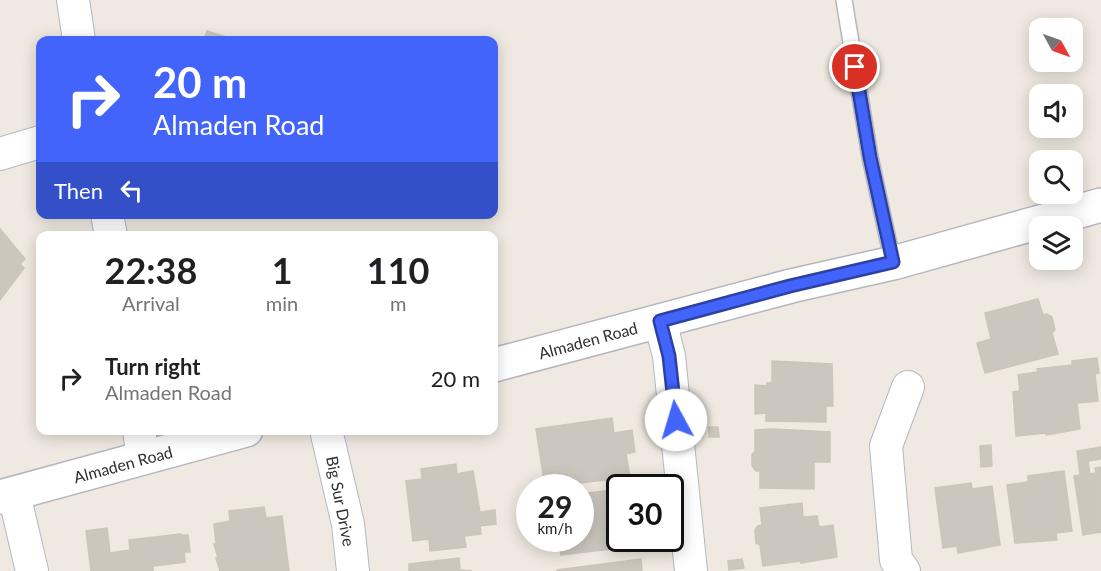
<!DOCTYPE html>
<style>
:root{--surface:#fff;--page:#f2f2f2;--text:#202124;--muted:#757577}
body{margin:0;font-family:Lato,sans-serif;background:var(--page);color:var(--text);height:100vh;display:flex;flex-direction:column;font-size:22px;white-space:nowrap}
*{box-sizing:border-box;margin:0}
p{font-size:20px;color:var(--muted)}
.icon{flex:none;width:33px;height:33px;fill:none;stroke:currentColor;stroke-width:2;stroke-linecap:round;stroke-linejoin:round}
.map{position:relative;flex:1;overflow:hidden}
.drawer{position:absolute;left:36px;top:231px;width:462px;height:204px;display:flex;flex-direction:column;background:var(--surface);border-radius:12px;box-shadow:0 3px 15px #0003}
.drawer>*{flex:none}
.banner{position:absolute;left:36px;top:36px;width:462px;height:183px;border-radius:12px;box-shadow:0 3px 15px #0003;background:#4264fb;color:#fff;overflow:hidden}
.needle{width:39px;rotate:130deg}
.tools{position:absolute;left:1029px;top:18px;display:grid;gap:12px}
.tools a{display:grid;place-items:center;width:54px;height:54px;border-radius:12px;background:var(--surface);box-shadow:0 3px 15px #0003;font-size:30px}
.speed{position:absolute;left:516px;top:474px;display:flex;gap:12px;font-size:30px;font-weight:700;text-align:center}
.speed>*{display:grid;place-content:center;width:78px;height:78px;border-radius:50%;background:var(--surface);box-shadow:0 3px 15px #0003;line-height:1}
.speed small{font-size:15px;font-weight:400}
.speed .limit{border:3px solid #111;border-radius:9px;background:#fff;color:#111}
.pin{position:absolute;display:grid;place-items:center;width:51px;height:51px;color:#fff;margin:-26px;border:3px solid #fff;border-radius:50%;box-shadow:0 2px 6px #0007}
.me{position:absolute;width:66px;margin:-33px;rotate:354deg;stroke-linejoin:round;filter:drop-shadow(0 0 4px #0008)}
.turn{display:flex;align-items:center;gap:21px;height:126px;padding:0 18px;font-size:27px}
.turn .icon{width:78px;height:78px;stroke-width:2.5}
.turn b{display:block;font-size:42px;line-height:51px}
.then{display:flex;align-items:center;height:57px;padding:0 18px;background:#0003;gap:12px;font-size:22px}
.eta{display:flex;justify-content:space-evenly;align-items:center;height:102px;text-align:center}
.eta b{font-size:36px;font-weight:700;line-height:42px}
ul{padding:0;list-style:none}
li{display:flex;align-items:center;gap:18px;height:90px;padding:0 18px}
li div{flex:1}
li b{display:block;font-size:22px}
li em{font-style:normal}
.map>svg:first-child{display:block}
</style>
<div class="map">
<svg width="1101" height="571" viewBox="0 0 1101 571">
<rect width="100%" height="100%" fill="#efe9e1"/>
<!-- building -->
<g fill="#cbc7bf" stroke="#cbc5ba" stroke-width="1.5">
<path d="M207,31L236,40H204Z"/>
<path d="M0,229L25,259L20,264L24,268L0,300Z"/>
<path d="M1038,299L1043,315L1047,314L1052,317L1055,330L1052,333L1058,354L985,373L977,343L991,339L985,313Z"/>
<path d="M1097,358L1099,373L1095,374L1098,401L1077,403L1080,429L1046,435V433L1016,436L1013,392L1020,391L1018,375L1038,372L1037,369L1072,365V361Z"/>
<path d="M772,361L832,364L833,406H826V422L766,421V413L755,414V385L767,386V383H772Z"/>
<path d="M612,418L614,433L632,430L635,452L626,454L630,477L545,487L536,429Z"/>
<path d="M709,427H718L719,437H709Z"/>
<path d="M773,429L830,432V462H814V489L760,488V471H756L752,466V455L755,451V430Z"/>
<path d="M991,445L992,466L981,467L980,446Z"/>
<path d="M1101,447V459L1088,461L1090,474L1096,473L1095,468L1101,467V532L1083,535L1074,476L1080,475L1077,451Z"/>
<path d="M456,464L457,474L473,471L480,512L495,510L496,524L480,526L481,534L464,536L466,547L430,551L429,539L413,541L406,481L422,479L421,469Z"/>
<path d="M1064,471L1072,531L1056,533L1057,540L1015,543L1007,485L1028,482V476Z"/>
<path d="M971,483L972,489L992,486L1000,545L958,553L957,546L943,548L935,488Z"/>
<path d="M620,489V538H635L636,546L561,555L559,538H580V494Z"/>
<path d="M802,503L803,517L817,516L819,527L833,525L837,557L801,563V561L763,566L760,545L756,543L755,530L758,526L762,525L760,508Z"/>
<path d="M264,507L266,518L282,516L289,571H220L216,558H218L214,544H216L214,524L230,521L229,511Z"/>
<path d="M107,528L110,553L130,550L129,540L181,534L182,535H188L190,552H184L185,562L153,566V571H91L86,531Z"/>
<path d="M459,558L460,570L472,571H409V564Z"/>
<path d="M641,559L642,571H557V570Z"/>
<path d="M742,559L744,568L729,570L728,561Z"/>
</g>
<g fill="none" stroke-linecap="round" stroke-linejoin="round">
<defs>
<path id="service" d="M844,0L870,157L893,263"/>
<g id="minor">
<path d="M73,0L79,40"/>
<path d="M0,154L40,142"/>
<path d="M107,214L111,236"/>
<path d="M660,321L669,356L691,571"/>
<path d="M139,430L143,458"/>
<path d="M326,430L348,524L353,571"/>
<path d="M14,494L32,571"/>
<path d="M904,571L896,560L886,446L908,387"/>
</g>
<g id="tertiary">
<path d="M494,365L791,286L893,263L1101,205"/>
<path d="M0,497L246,430"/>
</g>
</defs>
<!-- service casing -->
<use href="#service" stroke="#b4b7c1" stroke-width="18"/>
<!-- minor casing -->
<use href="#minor" stroke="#b4b7c1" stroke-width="34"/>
<!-- tertiary casing -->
<use href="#tertiary" stroke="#b4b7c1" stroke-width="36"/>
<!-- service -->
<use href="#service" stroke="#fff" stroke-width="15"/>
<!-- minor -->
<use href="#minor" stroke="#fff" stroke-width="32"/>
<!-- tertiary -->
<use href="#tertiary" stroke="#fff" stroke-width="33"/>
</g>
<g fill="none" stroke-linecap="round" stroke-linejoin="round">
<defs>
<path id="route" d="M676,420L669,356L660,321L790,286L893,262L870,157L855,67"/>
</defs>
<!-- route casing -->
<use href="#route" stroke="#2b41a3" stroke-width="15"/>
<!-- route -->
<use href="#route" stroke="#4264fb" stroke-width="10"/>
</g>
<g text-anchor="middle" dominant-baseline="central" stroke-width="6" stroke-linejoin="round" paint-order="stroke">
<!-- street labels -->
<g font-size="16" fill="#2e2e2e" stroke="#fff">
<text transform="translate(588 340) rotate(-15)">Almaden Road</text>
<text transform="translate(123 464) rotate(-15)">Almaden Road</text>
<text transform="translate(341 501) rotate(79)">Big Sur Drive</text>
</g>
</g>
</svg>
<div class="tools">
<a><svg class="needle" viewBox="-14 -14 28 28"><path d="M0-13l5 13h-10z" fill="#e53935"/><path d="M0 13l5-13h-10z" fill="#757577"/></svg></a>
<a><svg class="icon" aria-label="sound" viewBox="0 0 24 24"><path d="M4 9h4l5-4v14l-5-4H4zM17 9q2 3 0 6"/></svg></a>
<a><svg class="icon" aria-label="search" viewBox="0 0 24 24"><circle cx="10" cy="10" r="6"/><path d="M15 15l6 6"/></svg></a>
<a><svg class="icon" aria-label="layers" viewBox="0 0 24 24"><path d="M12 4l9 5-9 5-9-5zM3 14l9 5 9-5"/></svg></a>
</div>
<div class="speed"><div>29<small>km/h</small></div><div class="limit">30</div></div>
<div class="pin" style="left:855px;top:67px;background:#d93025"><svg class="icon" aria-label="arrive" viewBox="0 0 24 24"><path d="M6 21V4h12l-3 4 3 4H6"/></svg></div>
<svg class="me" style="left:676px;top:420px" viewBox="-20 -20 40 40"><circle r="19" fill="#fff"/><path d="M0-13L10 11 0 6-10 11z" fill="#4264fb"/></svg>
<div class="banner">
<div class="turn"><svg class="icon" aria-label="right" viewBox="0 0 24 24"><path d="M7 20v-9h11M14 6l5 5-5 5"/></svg><div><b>20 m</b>Almaden Road</div></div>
<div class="then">Then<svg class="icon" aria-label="left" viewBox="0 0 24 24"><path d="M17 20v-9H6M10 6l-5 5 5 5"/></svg></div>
</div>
<section class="drawer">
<div class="eta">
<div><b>22:38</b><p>Arrival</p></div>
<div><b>1</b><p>min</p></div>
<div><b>110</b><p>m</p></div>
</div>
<ul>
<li><svg class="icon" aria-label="right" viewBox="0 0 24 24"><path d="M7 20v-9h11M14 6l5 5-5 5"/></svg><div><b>Turn right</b><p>Almaden Road</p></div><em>20 m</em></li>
</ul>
</section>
</div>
